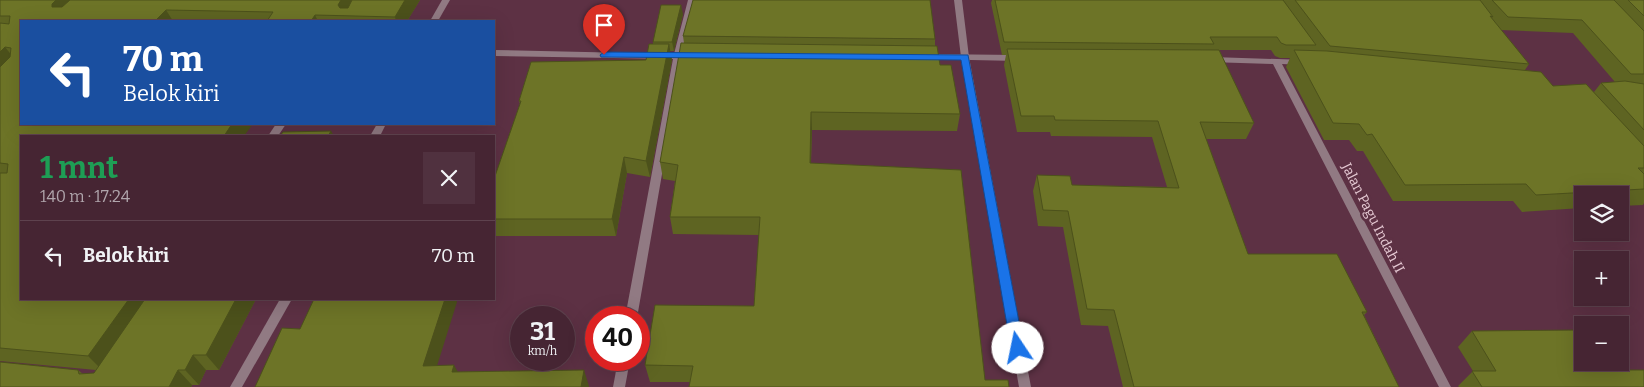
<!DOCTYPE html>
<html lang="id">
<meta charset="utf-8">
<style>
:root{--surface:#462533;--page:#50313f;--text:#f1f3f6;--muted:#b0a5ac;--line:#5e424e}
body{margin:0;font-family:Bitter,serif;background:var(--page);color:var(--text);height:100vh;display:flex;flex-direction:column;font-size:19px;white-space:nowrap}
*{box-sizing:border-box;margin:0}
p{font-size:16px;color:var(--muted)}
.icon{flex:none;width:28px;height:28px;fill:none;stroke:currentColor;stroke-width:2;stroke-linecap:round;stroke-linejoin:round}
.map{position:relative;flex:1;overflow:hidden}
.panel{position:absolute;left:20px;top:135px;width:475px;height:165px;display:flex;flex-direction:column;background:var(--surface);border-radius:0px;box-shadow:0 5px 20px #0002,0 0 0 1px var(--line)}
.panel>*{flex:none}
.hud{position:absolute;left:20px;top:20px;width:475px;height:105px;border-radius:0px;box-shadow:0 5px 20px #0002,0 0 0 1px var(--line);background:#1a4fa0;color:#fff;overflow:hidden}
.fabs{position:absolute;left:1574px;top:186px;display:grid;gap:10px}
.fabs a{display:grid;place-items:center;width:55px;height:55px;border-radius:0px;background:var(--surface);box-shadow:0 5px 20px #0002,0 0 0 1px var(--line);font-size:25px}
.speed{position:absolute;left:510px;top:306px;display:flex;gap:10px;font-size:25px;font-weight:700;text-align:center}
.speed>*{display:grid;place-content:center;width:65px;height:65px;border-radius:50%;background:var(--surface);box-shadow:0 5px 20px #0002,0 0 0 1px var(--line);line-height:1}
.speed small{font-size:12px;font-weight:400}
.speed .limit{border:8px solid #d22;background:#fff;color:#111}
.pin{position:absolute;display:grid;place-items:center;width:42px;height:42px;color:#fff;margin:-51px -21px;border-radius:50% 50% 50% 0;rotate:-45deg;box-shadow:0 0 5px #0007}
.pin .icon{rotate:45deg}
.me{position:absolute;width:55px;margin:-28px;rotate:349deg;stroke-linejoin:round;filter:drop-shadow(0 0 4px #0008)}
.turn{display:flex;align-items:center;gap:18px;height:105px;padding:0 20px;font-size:22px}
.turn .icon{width:65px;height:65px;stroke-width:2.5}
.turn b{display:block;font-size:35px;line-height:42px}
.round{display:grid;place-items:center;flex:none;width:52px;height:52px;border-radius:0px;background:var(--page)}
.summary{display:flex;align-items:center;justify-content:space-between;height:85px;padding:0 20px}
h1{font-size:30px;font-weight:700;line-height:38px;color:#1e9e55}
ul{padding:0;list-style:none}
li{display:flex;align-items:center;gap:15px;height:70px;padding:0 20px;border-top:1px solid var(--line)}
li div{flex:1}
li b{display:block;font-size:19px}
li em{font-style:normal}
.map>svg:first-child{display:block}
</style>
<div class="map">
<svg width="1644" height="387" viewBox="0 0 1644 387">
<rect width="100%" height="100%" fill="#5d3144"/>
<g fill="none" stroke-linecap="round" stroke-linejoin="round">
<!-- minor -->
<g fill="#917a83" fill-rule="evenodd">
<path d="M442,0H450L438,21H430Z"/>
<path d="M688,0H696L683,54H693L697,57L693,60L682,59L637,318H625L673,59L494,56V50L674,54Z"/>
<path d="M927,54L1018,55L1022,58L1018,61L924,59L923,57Z"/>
<path d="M1212,57L1306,60L1307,62L1306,64L1303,65L1282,64L1451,387H1439L1273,64L1209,62L1208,60Z"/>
<path d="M276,124H286L278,136H268Z"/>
<path d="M377,124H386L380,136H370Z"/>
<path d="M280,299H292L242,387H230Z"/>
<path d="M618,360H630L625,387H613Z"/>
</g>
<!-- tertiary -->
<path fill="#917a83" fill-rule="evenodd" d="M954,0H962L969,57L1031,387H1019L961,57Z"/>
</g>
<!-- wall -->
<g fill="#5e6422" fill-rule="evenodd">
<path d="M0,0H420L407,21H21V299H256L219,370H206L199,385H192L191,387H0L78,370L83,374L94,373L96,370L0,361Z"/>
<path d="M992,0H1644V203L1643,205L1620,206V195H1582V208L1522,212L1513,201H1393L1363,151H1357L1349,140H1324L1286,67L1290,58H1280L1275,56L1271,50H1219L1254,123L1246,139H1206L1248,254L1367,312L1364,315L1399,387H1123L1108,326L1081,325L1063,227L1038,226L1033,191L1037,175L1072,185L1167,187L1152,137L1051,136L1050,132H1017L1004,65L1006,55H1002L991,3ZM1501,30L1573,33L1615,82L1601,83L1594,92L1553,86L1525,70L1529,64Z"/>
<path d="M683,14L674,51H670L672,60L650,177L627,173L616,236H494V179L520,104L519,101L646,60L653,44V42Z"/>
<path d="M683,36L935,39V46L940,65L960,114L957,131L812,130L811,163L961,170L690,382H650L645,365L754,306L759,235L673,234L670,217L675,181L663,179L660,162L684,43Z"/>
<path d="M1472,331L1607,370L1644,387H1459L1458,386L1473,371L1458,347Z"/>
</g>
<!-- shaded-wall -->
<g fill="#4c511b">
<path d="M56,0H83L63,20L52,7V4Z"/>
<path d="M341,0H357L343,16L338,5Z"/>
<path d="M405,0H420L407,21H396L395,17Z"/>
<path d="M681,5L683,14L674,51L672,42Z"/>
<path d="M166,10L173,21H155Z"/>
<path d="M315,15L318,21H311Z"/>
<path d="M669,44L672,60L650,177L646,161Z"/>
<path d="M5,47L17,62L0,80V52Z"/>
<path d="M811,112L812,130L810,180V163Z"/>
<path d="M232,124H253L244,136H224Z"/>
<path d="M331,131L334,136H328Z"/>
<path d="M624,157L627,173L616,236L612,219Z"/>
<path d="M129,299H152L103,371L88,356Z"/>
<path d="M236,299H256L219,370L206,355Z"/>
<path d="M445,299H456L457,302L432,382L423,366Z"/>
<path d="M193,355L206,370L199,385L185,370Z"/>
<path d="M454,365L463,381L452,372Z"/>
<path d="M178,370L192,385L191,387H169Z"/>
<path d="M584,370L589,386V387H581Z"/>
</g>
<!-- building -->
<g fill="#6d7427" stroke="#4c511b">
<path d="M0,0H56L52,4V7H62L70,0H341L338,5L340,8H348L352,0H405L395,17L315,15L311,21H267L273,12L166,10L155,21H21V124H232L224,136H21V299H129L88,356L0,348V173H7L8,164L0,163V67L10,57L11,48L5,47L0,52V23L9,24L10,16H0Z"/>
<path d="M693,0H930L935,39L683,36Z"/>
<path d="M995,0H1283L1316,45H1286L1281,43L1277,37H1210L1214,44L1004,42Z"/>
<path d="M1295,0H1480L1493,17L1490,16L1529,64L1330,46Z"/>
<path d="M1492,0H1614L1644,31V74H1631L1582,20L1508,17Z"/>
<path d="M1628,0H1644V16Z"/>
<path d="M661,5H681L672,42H653Z"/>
<path d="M681,43L937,46L940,65H951L960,114L811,112L810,163L961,170L985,380H1008L1009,387H689L693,366L645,365L655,305L754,306L760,217H670L678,165L660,162Z"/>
<path d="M649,44H669L646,161L624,157L612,219H494V179L521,101H519L531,62L646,60Z"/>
<path d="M1007,49L1219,50L1254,123L1200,122L1248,254H1337L1367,312H1362L1399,387H1134L1114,310L1087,309L1068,211L1043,210L1037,175L1070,176L1072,185L1179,188L1158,121L1055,120L1054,116H1021Z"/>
<path d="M1294,50L1327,51L1541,72L1553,86L1586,84L1644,146V168H1638L1644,174V189L1536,195L1526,184L1405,185L1372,134L1367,135L1359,124L1333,123Z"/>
<path d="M1625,81L1644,84V130L1601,83Z"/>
<path d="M331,131L328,136H280L283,132Z"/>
<path d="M145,299H236L206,355H193L185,370H178L169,387H0V362L78,370L79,374L94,373Z"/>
<path d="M314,299H445L423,366L454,365L452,372L584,370L581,387H255L282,328L300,329Z"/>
<path d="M1579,330L1582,336V362H1602L1607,370H1644V387H1482L1472,371H1496L1472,331Z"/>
</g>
<!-- route -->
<path fill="#1a73e8" stroke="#114b97" d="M604,52L968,55L1024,348L1022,352H1013L1011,348L961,60L601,57L600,55Z"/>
<g text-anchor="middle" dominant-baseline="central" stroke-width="5" stroke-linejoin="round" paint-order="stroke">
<!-- street labels -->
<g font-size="14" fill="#e6cad4" stroke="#5d3144">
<text transform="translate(1373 218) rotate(63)">Jalan Pagu Indah II</text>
</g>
</g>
</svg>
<div class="fabs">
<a><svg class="icon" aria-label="layers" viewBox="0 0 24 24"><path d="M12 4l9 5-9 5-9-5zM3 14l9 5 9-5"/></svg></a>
<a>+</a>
<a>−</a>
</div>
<div class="speed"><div>31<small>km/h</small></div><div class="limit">40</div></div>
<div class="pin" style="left:604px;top:55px;background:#d93025"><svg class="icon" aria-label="arrive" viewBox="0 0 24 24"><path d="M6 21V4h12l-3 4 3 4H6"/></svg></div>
<svg class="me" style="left:1018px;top:348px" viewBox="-20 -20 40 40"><circle r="19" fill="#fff"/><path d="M0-13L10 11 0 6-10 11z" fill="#1a73e8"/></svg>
<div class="hud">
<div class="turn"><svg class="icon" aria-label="left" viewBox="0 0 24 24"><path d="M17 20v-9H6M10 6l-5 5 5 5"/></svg><div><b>70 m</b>Belok kiri</div></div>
</div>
<section class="panel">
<div class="summary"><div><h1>1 mnt</h1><p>140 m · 17:24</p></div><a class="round"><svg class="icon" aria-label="close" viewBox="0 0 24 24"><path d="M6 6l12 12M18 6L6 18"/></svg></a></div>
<ul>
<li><svg class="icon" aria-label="left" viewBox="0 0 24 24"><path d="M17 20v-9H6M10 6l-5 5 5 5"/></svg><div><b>Belok kiri</b></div><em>70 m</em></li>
</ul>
</section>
</div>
